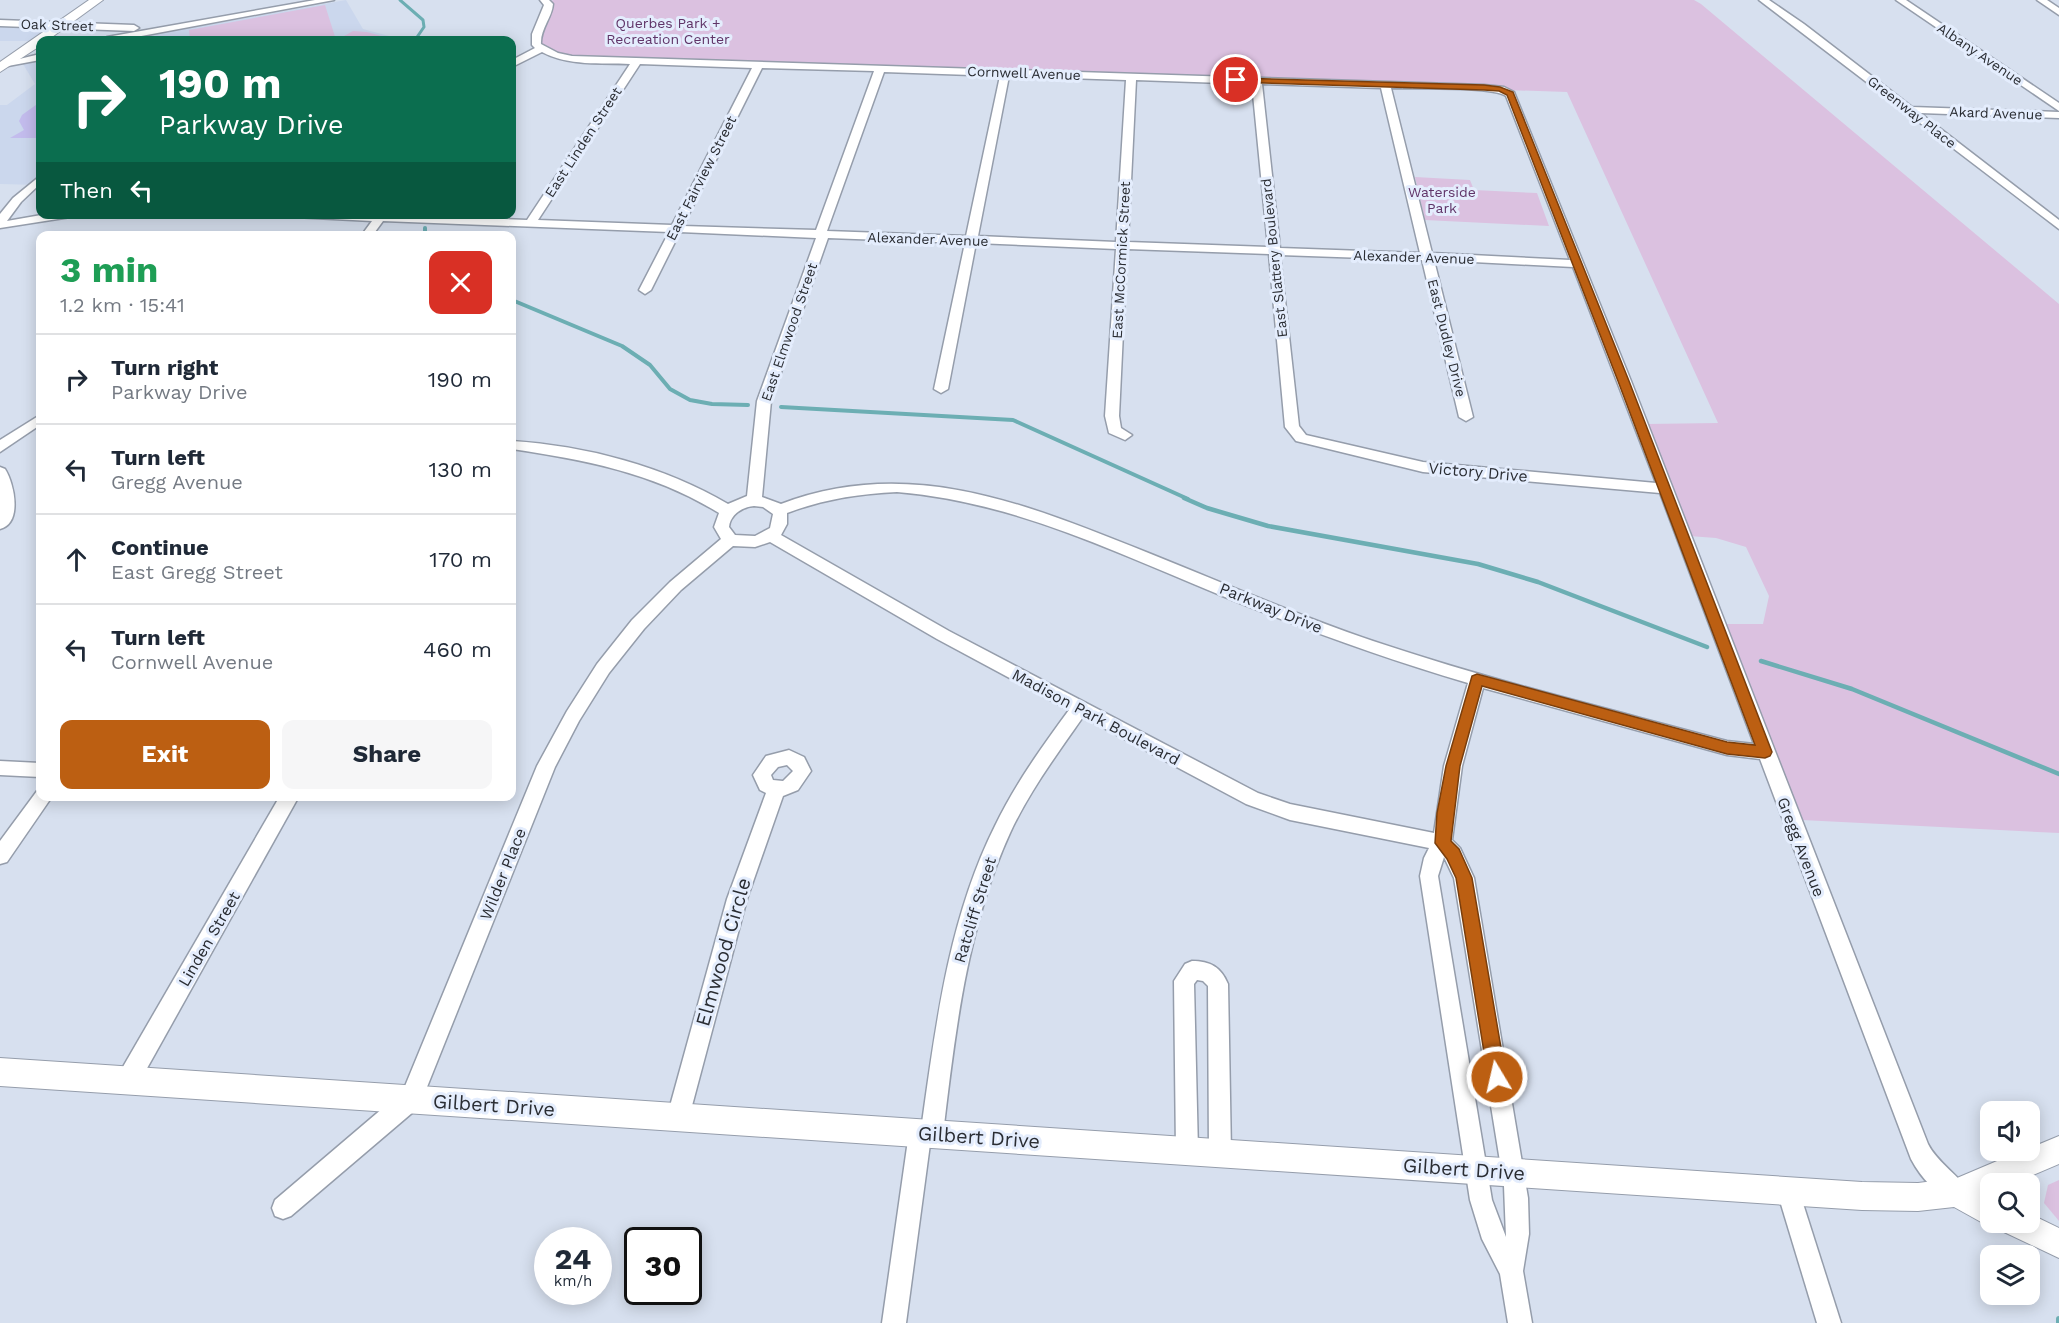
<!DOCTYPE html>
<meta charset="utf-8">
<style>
:root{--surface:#fff;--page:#f6f6f7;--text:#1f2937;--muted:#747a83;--line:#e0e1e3;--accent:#bc5f12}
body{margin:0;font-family:"Work Sans",sans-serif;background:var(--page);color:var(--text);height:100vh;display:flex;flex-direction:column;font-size:22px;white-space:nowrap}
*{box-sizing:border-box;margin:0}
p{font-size:20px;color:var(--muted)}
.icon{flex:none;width:33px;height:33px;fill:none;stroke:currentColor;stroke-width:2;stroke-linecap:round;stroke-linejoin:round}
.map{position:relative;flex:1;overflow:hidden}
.sheet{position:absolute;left:36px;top:231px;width:480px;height:570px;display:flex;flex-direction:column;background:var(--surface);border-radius:12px;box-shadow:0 3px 15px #0003}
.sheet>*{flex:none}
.top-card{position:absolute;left:36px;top:36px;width:480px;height:183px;border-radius:12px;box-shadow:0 3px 15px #0003;background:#0b6e4f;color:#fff;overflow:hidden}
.fabs{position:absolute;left:1980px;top:1101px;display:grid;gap:12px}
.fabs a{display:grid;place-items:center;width:60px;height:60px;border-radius:12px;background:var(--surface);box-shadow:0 3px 15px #0003;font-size:30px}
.speed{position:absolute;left:534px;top:1227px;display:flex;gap:12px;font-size:30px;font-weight:700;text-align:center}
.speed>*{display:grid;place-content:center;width:78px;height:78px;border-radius:50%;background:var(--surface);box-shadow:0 3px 15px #0003;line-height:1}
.speed small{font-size:15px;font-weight:400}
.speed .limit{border:3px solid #111;border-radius:9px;background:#fff;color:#111}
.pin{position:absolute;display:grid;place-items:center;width:51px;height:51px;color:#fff;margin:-26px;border:3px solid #fff;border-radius:50%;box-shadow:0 2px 6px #0007}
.me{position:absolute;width:66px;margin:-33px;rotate:351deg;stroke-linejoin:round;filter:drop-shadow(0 0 4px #0008)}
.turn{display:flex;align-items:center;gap:21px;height:126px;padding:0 24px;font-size:27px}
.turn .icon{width:78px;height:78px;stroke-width:2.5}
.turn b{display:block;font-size:42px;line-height:51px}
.then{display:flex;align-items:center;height:57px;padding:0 24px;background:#0003;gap:12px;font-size:22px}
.round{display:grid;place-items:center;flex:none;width:63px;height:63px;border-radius:12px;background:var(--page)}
.head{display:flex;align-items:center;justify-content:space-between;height:102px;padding:0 24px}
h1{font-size:36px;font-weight:700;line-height:45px;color:#1e9e55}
.primary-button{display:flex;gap:12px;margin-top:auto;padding:12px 24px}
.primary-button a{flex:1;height:69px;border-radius:12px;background:var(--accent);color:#fff;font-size:24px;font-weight:700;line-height:69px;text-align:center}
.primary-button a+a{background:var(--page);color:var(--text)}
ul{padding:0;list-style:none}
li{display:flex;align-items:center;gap:18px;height:90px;padding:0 24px;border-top:2px solid var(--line)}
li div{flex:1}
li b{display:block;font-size:22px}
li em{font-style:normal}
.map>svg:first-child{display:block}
</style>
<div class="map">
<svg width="2059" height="1323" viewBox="0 0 2059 1323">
<rect width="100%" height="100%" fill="#d7e0ef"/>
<!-- built -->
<g fill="#cbd7ed">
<path d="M346,0L363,29L404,40H123Z"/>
<path d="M0,25L39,27L47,29L30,41H0Z"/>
<path d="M40,59V185L0,184V105H7L35,84L23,64Z"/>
</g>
<!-- green -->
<g fill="#dbc1e0">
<path d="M554,0H1694L1701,4L2059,304V833L1802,820L1724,624H1763L1769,596L1746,547L1716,538L1689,536L1646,424L1718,423L1567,92L578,59L544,51L536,34L547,2Z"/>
<path d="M325,5L336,40H190L189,30Z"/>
<path d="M353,31L367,32L396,40H337Z"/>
<path d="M1415,177L1470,180L1474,190L1537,193L1549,226L1425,220Z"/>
<path d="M2059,1180V1221L2044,1203L2048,1185Z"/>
</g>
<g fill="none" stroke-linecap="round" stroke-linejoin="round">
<!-- stream-far3 -->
<path stroke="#6caeb3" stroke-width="3" d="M400,0L423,20L424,27L415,40"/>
<!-- stream-far2 -->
<g stroke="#6caeb3" stroke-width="4">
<path d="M425,228V236"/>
<path d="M512,300L622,346L650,365L670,389L690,400L712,404L748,405"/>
<path d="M781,407L1013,420L1188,499"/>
</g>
<!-- stream-far1 -->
<g stroke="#6caeb3" stroke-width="4.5">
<path d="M1184,498L1207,508L1268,526L1478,564L1538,582L1707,647"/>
<path d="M1761,661L1852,689L2059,774"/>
</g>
<!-- stream -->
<path stroke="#6caeb3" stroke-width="6" d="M2059,1319V1322"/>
</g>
<!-- building -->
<path fill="#c3bced" d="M40,102V138H10L24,130L19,121L22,115Z"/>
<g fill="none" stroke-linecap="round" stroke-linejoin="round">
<defs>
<g id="minor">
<path d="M315,0H334L120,40H102L107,37Z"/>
<path d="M540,0H549L553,4C552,18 540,29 541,44L558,53L572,56L1484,85L1504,87L1514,92L1631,381L1928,1144C1938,1164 1962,1177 1968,1192L1965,1200L1957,1203C1937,1195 1921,1178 1911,1159L1760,759L1727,755L1483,688L1462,766L1452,840L1460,848L1474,878L1528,1198L1529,1234L1523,1271L1532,1323H1508L1500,1274L1482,1239L1470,1200L1420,876L1424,858L1429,848L1290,820L1246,804L1083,717C1057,754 1029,792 1010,833C967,927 955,1032 943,1134L940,1142L930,1144L906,1323H882L909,1133L912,1125L922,1123C936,1023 949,918 995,826C1015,784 1042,747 1069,710L937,639L770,542L755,547L733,546L681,590L644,629L609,673L579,721L555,767L419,1107L291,1216L283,1219L275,1216L272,1208L275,1200L403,1091L537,766L567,711L597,664L632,620L670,582L721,539L714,527L719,513C654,473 586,460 512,449V441C587,446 663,466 728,504L747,496L757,401L816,238L680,232L651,290L645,294L639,290L669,232L383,221L372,236H361L372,221L275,216L274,214H384L527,220L630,64C601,63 568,66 542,52L512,67V60L535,48L532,45V34L544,5ZM640,64L752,68L672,225L538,220ZM762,68L874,71L816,230L683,226ZM884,72L1000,76L966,236L827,231ZM1009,76L1126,80L1116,242L978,236ZM1136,80L1252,84L1268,247L1128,242ZM1262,84L1381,88L1420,253L1280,248ZM1391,88C1412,89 1492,86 1506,96L1570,260L1432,253ZM828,238L965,243L934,389L941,393L948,389L976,243L1116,249L1105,416L1109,433L1125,440L1132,435L1121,428L1119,416L1127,249L1269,254L1285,427L1296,441L1423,472L1660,493L1754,744L1727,741C1609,709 1489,680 1373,641C1296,615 1221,582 1146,552C1026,504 909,455 781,504L762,497L771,401ZM1280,255L1422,260L1459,417L1466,421L1473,417L1434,260L1573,267L1656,483L1423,462L1306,435L1299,426ZM897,492C1014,502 1113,551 1220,595C1301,628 1383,658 1468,683L1444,766L1434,833L1290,804L1258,793L949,631L781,535L787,524V513C824,499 858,494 897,492ZM754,506L763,507L773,514L770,528L755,536L735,535L729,527C730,515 742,507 754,506ZM1444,857L1454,878L1504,1186L1506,1237L1492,1200L1438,876Z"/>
<path d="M1759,0H1769L1804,24L1912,107L2059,112V118L1920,113L2059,220V229Z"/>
<path d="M1896,0H1906L2059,103V111Z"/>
<path d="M2037,0H2047L2059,8V15Z"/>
<path d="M0,20L134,25L139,28L134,31L0,26Z"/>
<path d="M40,54V60L8,66L3,63Z"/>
<path d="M40,176V184L21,202L7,221L47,214H78L77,216L0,228V214L13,198Z"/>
<path d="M40,415V425L0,452V440Z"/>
<path d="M0,467L5,469C14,483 23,523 0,529Z"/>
<path d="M789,750L804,757L811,771L798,790L783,796L747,899L689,1117L686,1125L678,1128L670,1125L667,1117L727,899L766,793L760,790L753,775L766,756ZM787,765L793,771L783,781L773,780L771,775L778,767Z"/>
<path d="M0,761L40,763V777L0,775Z"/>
<path d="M40,789V796H52L49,801L7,862L0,864V841L37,791Z"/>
<path d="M280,796H299L136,1088L128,1091L120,1088L117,1080L120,1072Z"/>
<path d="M1192,961C1210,961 1221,967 1228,984L1231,1153L1228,1161L1220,1164L1212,1161L1209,1153L1208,986L1203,981L1197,980L1194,984L1198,1151L1195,1159L1187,1162L1179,1159L1176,1151L1174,981L1185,964Z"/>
<path d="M1788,1180L1796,1183L1799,1191L1841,1323H1817L1777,1191L1780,1183Z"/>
</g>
<path id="tertiary" d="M0,1058L1862,1182L1918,1183L1957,1178L2023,1150H2030V1148L2059,1136V1164L2012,1184H1990V1193L1987,1194L1990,1196V1222H2030V1214L2059,1228V1258L2004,1232L2000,1223L1990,1227L1954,1207L1918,1211L1862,1210L0,1086Z"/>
<path id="secondary" d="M89,0H103L48,40H40V46L0,72V62Z"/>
</defs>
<!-- minor casing -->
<use href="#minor" stroke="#959dab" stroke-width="3"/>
<!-- tertiary casing -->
<use href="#tertiary" stroke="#959dab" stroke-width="2"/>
<!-- secondary casing -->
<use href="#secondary" stroke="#959dab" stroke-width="2"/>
<!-- minor -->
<use href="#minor" fill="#fff" fill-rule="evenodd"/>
<!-- tertiary -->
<use href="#tertiary" fill="#fff" fill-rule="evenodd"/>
<!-- secondary -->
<use href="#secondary" fill="#fff" fill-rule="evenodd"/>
</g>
<!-- route -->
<path fill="#bc5f12" stroke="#7a3e0c" stroke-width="1.5" d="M1236,78L1484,85L1500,87L1513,92L1629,381L1772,752L1770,756L1765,758L1727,754L1482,686L1460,766L1451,841L1459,849L1472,878L1506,1077L1503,1083L1497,1086L1491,1083L1488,1077L1456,878L1447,859L1435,843L1437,813L1446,766L1472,676L1477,674L1727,742L1755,745L1618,381L1507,95L1499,91L1484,90L1233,82L1232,80Z"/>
<g text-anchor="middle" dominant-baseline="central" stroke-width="6" stroke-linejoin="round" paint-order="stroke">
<!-- far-park labels -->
<g font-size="14" fill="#603468" stroke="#e4edfd">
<text x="668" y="23">Querbes Park +<tspan x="668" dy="16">Recreation Center</tspan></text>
<text x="1442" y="192">Waterside<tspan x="1442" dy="16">Park</tspan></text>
</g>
<!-- far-street labels -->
<g font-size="14" fill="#2a2d33" stroke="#e4edfd">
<text transform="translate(57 25) rotate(2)">Oak Street</text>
<text transform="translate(1980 54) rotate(34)">Albany Avenue</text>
<text transform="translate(1024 73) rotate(2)">Cornwell Avenue</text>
<text transform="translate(1912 112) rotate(38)">Greenway Place</text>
<text transform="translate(1996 113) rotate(2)">Akard Avenue</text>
<text transform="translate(583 142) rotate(-57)">East Linden Street</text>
<text transform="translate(701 178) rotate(-63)">East Fairview Street</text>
<text transform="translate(928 239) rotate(2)">Alexander Avenue</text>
<text transform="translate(1414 257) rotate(2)">Alexander Avenue</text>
<text transform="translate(1274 258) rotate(-96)">East Slattery Boulevard</text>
<text transform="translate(1121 260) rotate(-87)">East McCormick Street</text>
<text transform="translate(789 332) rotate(-71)">East Elmwood Street</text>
<text transform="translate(1447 338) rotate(76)">East Dudley Drive</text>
</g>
<!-- street labels -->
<g font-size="16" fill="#2a2d33" stroke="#e4edfd">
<text transform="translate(1478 472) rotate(5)">Victory Drive</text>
<text transform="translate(1271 608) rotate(22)">Parkway Drive</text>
<text transform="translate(1096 717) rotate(28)">Madison Park Boulevard</text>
<text transform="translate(1801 847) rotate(69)">Gregg Avenue</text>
<text transform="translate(503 874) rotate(-68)">Wilder Place</text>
<text transform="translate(975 910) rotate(-73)">Ratcliff Street</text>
<text transform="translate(209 939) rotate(-60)">Linden Street</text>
</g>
<!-- near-street labels -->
<g font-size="20" fill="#2a2d33" stroke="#e4edfd">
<text transform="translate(723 952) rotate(-74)">Elmwood Circle</text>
<text transform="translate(494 1105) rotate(4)">Gilbert Drive</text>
<text transform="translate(979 1137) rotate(4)">Gilbert Drive</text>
<text transform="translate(1464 1169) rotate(4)">Gilbert Drive</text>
</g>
</g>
</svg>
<div class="fabs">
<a><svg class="icon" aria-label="sound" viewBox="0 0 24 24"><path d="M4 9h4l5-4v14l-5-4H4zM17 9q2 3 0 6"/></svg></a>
<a><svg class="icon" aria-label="search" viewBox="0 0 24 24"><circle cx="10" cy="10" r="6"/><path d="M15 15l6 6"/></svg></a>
<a><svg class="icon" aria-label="layers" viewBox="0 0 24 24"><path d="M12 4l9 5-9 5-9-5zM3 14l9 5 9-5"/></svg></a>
</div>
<div class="speed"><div>24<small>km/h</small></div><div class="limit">30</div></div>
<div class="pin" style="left:1236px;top:80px;background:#d93025"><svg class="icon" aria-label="arrive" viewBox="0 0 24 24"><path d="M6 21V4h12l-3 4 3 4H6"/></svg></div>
<svg class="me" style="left:1497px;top:1077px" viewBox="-20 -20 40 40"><circle r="17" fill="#bc5f12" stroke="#fff" stroke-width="3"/><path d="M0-11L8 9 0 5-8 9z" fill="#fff"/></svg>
<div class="top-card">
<div class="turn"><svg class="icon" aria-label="right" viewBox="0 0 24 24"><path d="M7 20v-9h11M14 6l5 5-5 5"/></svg><div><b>190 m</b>Parkway Drive</div></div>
<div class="then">Then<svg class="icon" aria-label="left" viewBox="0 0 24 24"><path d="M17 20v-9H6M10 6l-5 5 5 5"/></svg></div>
</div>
<section class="sheet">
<div class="head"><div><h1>3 min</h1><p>1.2 km · 15:41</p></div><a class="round" style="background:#d93025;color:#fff"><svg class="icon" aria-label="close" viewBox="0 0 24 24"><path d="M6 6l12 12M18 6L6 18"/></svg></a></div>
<ul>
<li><svg class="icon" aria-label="right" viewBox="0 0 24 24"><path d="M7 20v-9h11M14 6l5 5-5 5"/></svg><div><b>Turn right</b><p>Parkway Drive</p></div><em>190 m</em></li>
<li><svg class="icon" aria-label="left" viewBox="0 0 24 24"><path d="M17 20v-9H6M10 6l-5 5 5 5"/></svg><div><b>Turn left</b><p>Gregg Avenue</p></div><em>130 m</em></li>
<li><svg class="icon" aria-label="ahead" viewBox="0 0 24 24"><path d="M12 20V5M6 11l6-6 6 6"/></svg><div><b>Continue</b><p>East Gregg Street</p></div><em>170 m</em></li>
<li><svg class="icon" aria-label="left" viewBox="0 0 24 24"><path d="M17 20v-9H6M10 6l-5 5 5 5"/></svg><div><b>Turn left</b><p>Cornwell Avenue</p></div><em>460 m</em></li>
</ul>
<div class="primary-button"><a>Exit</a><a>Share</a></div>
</section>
</div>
